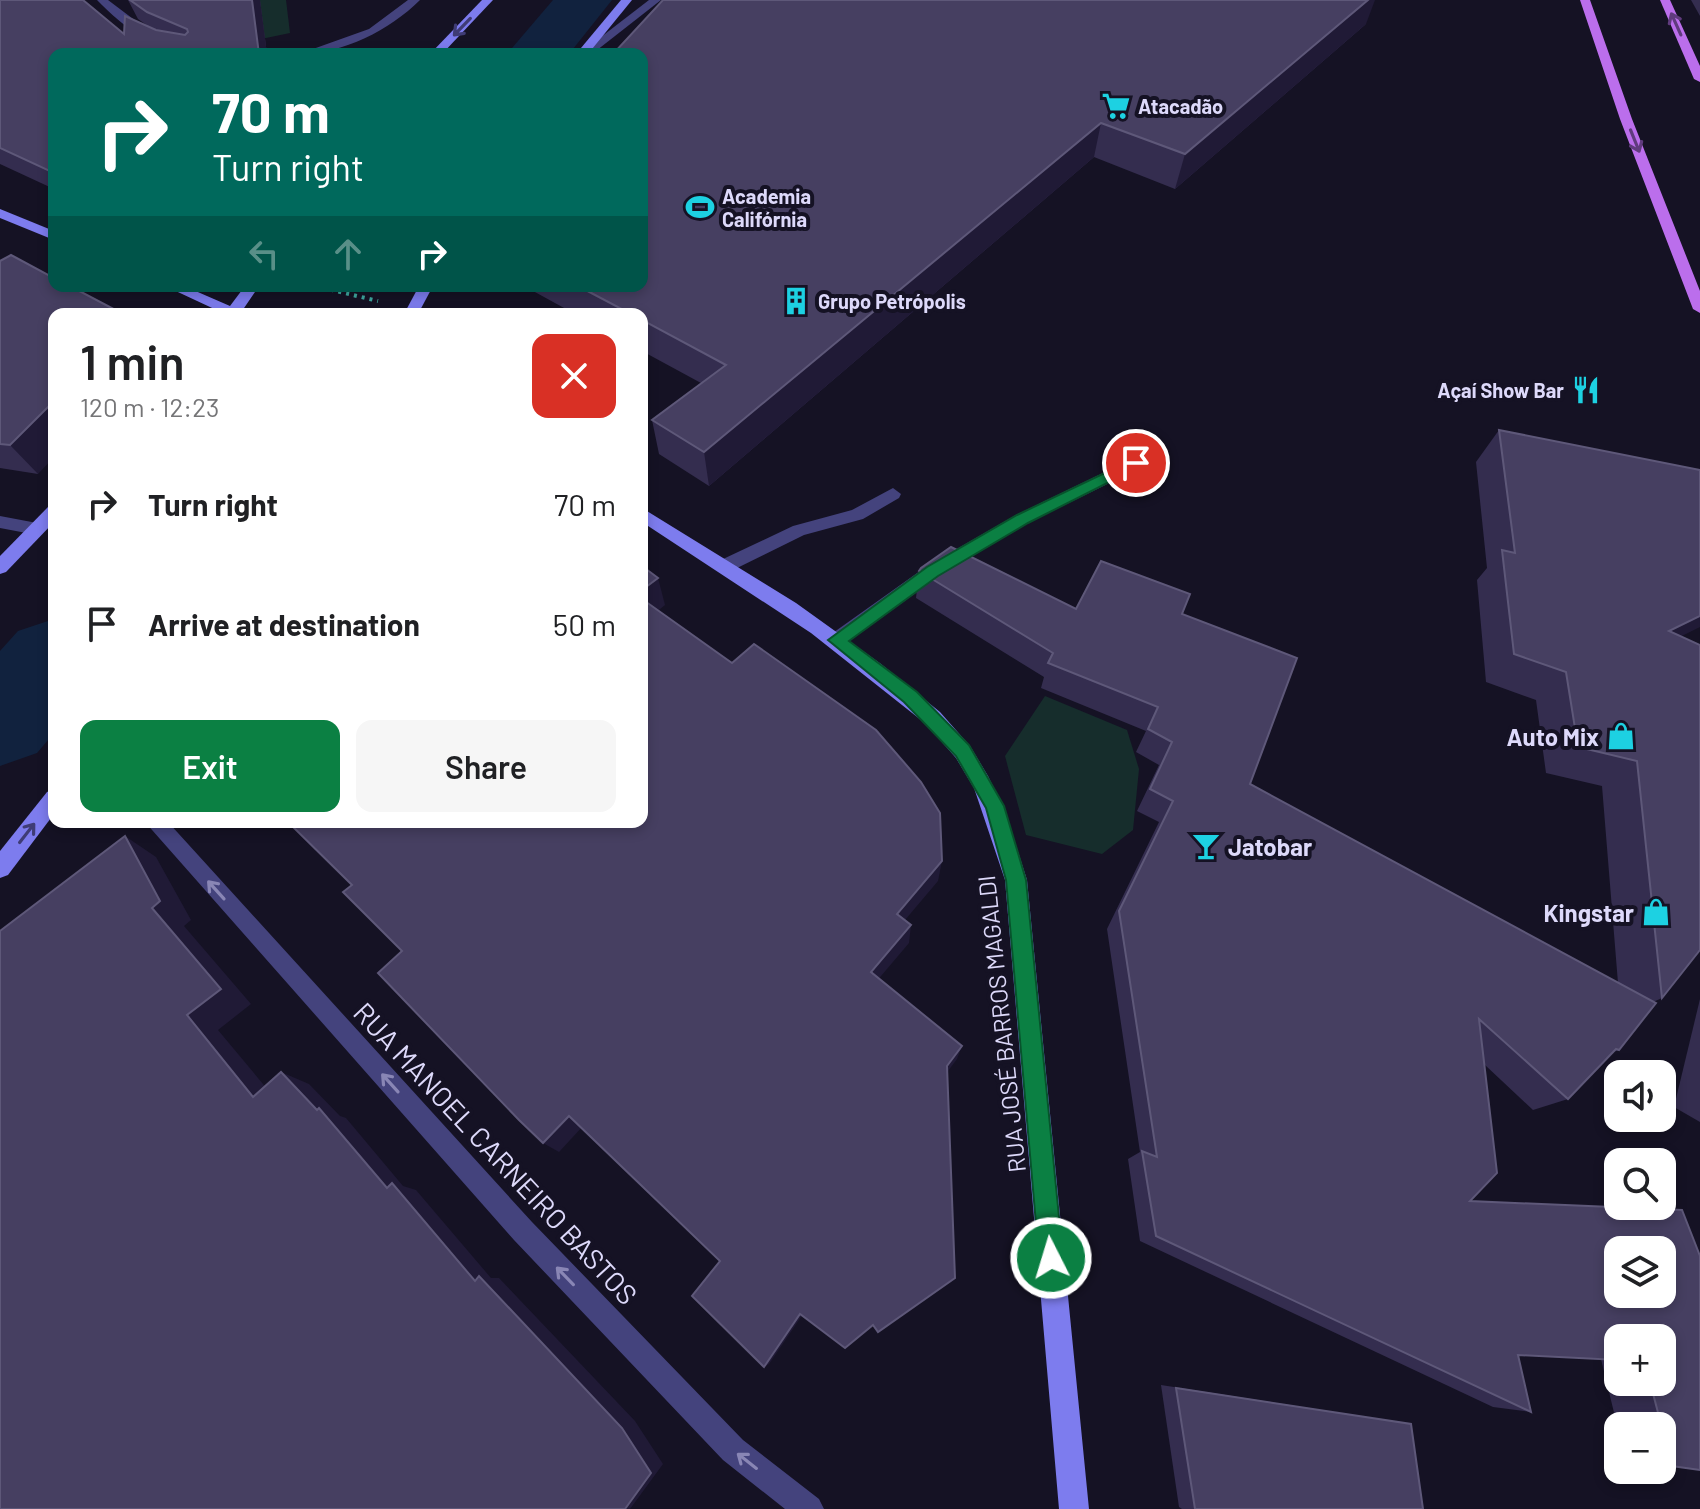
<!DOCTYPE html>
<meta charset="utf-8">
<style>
:root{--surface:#fff;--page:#f6f6f6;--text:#202124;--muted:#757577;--accent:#0b8043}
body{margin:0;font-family:Barlow,sans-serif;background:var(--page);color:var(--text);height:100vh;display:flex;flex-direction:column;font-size:30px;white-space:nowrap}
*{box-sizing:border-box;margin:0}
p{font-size:26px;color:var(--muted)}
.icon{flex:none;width:44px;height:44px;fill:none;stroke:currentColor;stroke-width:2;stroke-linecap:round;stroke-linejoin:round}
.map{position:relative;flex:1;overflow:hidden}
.drawer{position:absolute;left:48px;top:308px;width:600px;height:520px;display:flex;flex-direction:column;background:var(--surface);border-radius:16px;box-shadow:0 4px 12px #0003}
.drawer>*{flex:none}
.hud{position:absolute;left:48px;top:48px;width:600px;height:244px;border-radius:16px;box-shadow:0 4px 12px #0003;background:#00695c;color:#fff;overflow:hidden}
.buttons{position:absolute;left:1604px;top:1060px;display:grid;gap:16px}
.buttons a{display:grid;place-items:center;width:72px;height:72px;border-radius:16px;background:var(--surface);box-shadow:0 4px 12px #0003;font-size:40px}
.pin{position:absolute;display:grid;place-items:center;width:68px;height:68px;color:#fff;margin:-34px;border:4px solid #fff;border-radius:50%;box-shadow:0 2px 8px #0007}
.me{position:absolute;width:88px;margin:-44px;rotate:355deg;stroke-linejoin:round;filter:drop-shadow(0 0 6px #0008)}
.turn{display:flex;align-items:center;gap:28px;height:168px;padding:0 32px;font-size:36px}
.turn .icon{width:104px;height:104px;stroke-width:2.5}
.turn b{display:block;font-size:56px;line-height:68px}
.lanes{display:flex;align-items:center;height:76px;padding:0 32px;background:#0003;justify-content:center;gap:40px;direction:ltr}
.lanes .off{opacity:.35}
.round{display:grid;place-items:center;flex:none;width:84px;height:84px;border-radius:16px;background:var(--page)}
.overview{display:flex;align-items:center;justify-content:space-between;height:136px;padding:0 32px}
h1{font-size:48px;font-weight:600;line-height:60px}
.action{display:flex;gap:16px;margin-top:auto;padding:16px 32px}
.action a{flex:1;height:92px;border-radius:16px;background:var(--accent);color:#fff;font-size:32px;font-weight:600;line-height:92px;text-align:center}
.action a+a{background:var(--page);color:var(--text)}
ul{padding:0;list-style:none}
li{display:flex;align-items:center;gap:24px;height:120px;padding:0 32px}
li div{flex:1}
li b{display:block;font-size:30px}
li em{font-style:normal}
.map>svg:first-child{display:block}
</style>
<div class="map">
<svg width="1700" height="1509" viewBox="0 0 1700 1509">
<rect width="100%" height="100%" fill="#151224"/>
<!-- green -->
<g fill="#162d2c">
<path d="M245,0H286L290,33L228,46Z"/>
<path d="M1045,696L1127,730L1139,769L1133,830L1102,854L1026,835L1005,756Z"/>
</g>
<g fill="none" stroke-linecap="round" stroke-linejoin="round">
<!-- river -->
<g fill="#11223e" fill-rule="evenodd">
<path d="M553,0H612L569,54H507Z"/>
<path d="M54,619V733L37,753L0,766V651L18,631Z"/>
</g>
<!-- path -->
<path stroke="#3fa9a1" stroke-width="4" stroke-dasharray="3 5" stroke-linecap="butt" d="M315,286L378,301"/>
<!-- lane -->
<g fill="#44437d" fill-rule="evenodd">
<path d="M649,0H661L592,54H579Z"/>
<path d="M1136,457L1144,463L1142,467L1028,523L939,576L844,645H830L828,640L830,635L927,566L1016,515Z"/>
<path d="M893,488L901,494L899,498L863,519L804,535L733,570H721L718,565L721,560L793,526L852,510Z"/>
</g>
<!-- street -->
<g fill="#44437d" fill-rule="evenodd">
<path d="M97,0H108L157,37L197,54C158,54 123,27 97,0Z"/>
<path d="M408,0H420C390,30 343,54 299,54L369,29Z"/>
<path d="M0,516L37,523L46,529L37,535L0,528Z"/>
<path d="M145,822H168L532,1222L743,1440L819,1499L824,1509H785L723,1460L514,1240Z"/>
</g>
<!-- secondary -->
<g fill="#7d7cee" fill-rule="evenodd">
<path d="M482,0H493L442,54H430Z"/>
<path d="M621,0H632L588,54H576Z"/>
<path d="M0,209L54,231V240L0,218Z"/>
<path d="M165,286H184L230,306L245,286H259L242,311L244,314H225Z"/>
<path d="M419,286H433L418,314H404Z"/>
<path d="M54,505V522L6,572L0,574V556L48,507Z"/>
<path d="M642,508L796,603L881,664L940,712L970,746L988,776L1006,814L1027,880L1089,1509H1059L1005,880L974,788L956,758L926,724L811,633L642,522Z"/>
<path d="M54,789V814L8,875L0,878V851L47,792Z"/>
</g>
<!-- primary -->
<g fill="#bb6eec" fill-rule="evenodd">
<path d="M1580,0H1590L1632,119L1700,291V313L1693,309L1620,119Z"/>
<path d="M1660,0H1670L1700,66V82L1694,79Z"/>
</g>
</g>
<!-- wall -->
<g fill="#342d4f" fill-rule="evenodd">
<path d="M0,0L124,34L148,26L138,19L128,0H260L267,54H54V189L0,164Z"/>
<path d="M1691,0H1700V16Z"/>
<path d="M1366,24L1175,189L1094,157L709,486L659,454L652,420L701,383L642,351V314H575L524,286H642Z"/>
<path d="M0,261L54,314L38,474L0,468Z"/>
<path d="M1499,430L1681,637L1662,998L1653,1002L1619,1050L1613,1052L1568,1099L1533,1110L1485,1065L1470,1201L1682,1210L1700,1470L1662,1464V1426H1618V1429L1601,1359L1518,1355L1531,1412L1493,1407L1140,1241L1128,1159L1140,1152L1107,929L1159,822L1137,811L1159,765L1136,752L1146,731L1041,688L1044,677L916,598L919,571L1076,609L1182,614L1250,784L1618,983L1602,786L1546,773L1536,700L1486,682L1477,580L1487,568L1476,462ZM1618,1338H1662V1382H1618Z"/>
<path d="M1700,999V1122L1674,1107Z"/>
<path d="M1161,1385L1411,1424L1423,1509H1182L1179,1507Z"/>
</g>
<!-- shaded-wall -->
<g fill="#201a36">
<path d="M252,0H260L267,54H259Z"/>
<path d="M1368,0H1375L1366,24L1175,189L1185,154Z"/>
<path d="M1101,123L1094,157L709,486L704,452Z"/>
<path d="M54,401V457L38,474L10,445Z"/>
<path d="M658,578L665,605L644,622L642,614V590Z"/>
<path d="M1700,616V627L1635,659L1669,631Z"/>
<path d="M125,836L156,857L191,920L184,926L251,1004L218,1030L283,1108L253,1097L187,1015L152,908Z"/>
<path d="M942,861L938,881L894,933L897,914Z"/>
<path d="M911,925L909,943L870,989L871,972Z"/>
<path d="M962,1046L957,1059L942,1079L947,1066Z"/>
<path d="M281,1072L309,1084L340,1116L346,1118L403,1186L416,1190L491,1278H499L635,1421L663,1464L630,1509H625L387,1188L317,1110Z"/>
<path d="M569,1116L583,1126L559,1152L543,1143Z"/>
<path d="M800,1314H803L769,1364L764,1367Z"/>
</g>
<!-- building -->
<g fill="#463f61" stroke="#5e5879" stroke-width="2" fill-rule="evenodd">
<path d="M0,0H83L124,34L125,16L156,30L185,35L188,32L187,29L147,12L130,0H252L259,54H54V173L0,148Z"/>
<path d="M663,0H1368L1185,154L1101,123L704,452L652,420L726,365L642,320V314H631L578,286H642V54H613Z"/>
<path d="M11,255L54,278V286H70L123,314H54V401L10,445L0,444V261Z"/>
<path d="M1499,430L1700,470V616L1669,631L1700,645V950L1662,998L1637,761L1578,747L1566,672L1514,654L1502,550L1515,553Z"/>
<path d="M951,547L1076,609L1101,561L1190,594L1182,614L1297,658L1250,784L1656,1003L1619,1050L1616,1049L1568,1099L1479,1019L1497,1173L1470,1201L1682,1210L1700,1256V1470L1672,1466L1650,1382H1662V1338H1618V1360L1518,1355L1531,1412L1156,1236L1142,1151L1157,1157L1119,911L1173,801L1150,789L1172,742L1148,729L1158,707L1048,663L1053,653L919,571L921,568ZM1618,1250H1662V1294H1618Z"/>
<path d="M642,566L658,578L642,590Z"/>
<path d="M642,599L732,663L754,644L876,730L921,782L940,813L942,861L897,914L911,925L871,972L962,1046L947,1066L955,1278L878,1332L873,1325L845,1348L800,1314L764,1367L692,1296L720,1261L569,1116L543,1143L519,1120L378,973L402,951L343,892L352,885L288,822H642Z"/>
<path d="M125,836L160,901L152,908L221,989L187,1015L253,1097L281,1072L317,1110L319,1108L387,1188L392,1183L475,1281L479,1276L622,1428L651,1473L625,1509H0V931Z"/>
<path d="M1176,1388L1411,1424L1423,1509H1195Z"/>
</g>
<!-- one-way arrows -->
<defs><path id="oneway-shaft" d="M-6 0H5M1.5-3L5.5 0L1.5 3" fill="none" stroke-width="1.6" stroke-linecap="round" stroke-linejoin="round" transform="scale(2)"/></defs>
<g stroke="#603b7e">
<use href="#oneway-shaft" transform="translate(1676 24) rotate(-114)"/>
<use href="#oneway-shaft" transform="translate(1635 141) rotate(68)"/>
</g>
<g stroke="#3f3c75">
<use href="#oneway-shaft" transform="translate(462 27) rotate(134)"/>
<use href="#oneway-shaft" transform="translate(27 833) rotate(-52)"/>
</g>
<g stroke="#8986b5">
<use href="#oneway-shaft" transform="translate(216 890) rotate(-132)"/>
<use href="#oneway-shaft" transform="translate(390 1083) rotate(-132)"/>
<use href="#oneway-shaft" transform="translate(565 1276) rotate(-134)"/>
<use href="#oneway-shaft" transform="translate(747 1461) rotate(-142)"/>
</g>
<!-- route -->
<path fill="#0b8043" stroke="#07532c" stroke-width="2" d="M1136,458L1143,463L1141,466L1028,523L938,576L849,641L917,692L969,745L1004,806L1026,880L1063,1258L1059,1266L1051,1270L1042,1266L1039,1258L1006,880L986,808L956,756L904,702L828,640L927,567L1017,515Z"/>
<!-- icons -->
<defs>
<symbol id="supermarket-bare" viewBox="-9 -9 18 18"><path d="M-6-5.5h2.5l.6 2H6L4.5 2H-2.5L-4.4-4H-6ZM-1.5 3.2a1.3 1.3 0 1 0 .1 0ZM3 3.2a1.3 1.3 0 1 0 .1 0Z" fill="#1dd1e2" stroke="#151224" stroke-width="2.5" paint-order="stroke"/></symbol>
<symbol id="stadium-bare" viewBox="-9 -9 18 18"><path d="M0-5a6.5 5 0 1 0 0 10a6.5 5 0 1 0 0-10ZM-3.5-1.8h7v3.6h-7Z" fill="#1dd1e2" stroke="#151224" stroke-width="2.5" paint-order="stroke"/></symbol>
<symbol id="building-bare" viewBox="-9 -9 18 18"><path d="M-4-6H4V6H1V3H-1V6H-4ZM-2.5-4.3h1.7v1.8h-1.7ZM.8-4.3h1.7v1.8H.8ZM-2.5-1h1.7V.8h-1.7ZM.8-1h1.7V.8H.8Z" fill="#1dd1e2" stroke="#151224" stroke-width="2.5" paint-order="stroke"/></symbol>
<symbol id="restaurant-bare" viewBox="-9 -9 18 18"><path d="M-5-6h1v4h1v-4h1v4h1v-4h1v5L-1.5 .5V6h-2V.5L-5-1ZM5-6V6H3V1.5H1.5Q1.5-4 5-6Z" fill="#1dd1e2" stroke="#151224" stroke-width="2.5" paint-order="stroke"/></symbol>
<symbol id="shop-bare" viewBox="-9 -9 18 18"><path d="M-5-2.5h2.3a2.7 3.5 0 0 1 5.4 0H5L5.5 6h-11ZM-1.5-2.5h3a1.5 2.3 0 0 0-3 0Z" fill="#1dd1e2" stroke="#151224" stroke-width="2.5" paint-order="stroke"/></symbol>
<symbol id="bar-bare" viewBox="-9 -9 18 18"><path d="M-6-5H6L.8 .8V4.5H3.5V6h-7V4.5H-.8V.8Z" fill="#1dd1e2" stroke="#151224" stroke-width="2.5" paint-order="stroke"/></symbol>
</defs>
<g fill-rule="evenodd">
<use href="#supermarket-bare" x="1096" y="86" width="40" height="40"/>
<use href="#stadium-bare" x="680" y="187" width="40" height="40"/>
<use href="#building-bare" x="776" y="281" width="40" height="40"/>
<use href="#restaurant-bare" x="1566" y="370" width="40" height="40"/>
<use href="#shop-bare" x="1601" y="716" width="40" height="40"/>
<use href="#bar-bare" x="1186" y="826" width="40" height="40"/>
<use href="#shop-bare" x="1636" y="892" width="40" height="40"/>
</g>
<g text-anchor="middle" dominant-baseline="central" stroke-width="8" stroke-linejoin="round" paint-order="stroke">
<!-- far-poi labels -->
<g font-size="20" font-weight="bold" fill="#ddd9fa" stroke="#151224" text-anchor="start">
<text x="1138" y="106">Atacadão</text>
<text x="722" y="196">Academia<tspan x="722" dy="23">Califórnia</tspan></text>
<text x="818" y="301">Grupo Petrópolis</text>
<text x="1564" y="390" text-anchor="end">Açaí Show Bar</text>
</g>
<!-- poi labels -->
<g font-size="24" font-weight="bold" fill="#ddd9fa" stroke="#151224" text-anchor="end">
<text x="1599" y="736">Auto Mix</text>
<text x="1228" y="846" text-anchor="start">Jatobar</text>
<text x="1634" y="912">Kingstar</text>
</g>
<!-- street labels -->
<g font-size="24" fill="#ddd9fa" stroke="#151224">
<text transform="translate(1001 1024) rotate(-96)">RUA JOSÉ BARROS MAGALDI</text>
</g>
<!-- near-street labels -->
<g font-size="28" fill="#ddd9fa" stroke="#151224">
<text transform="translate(496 1153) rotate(47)">RUA MANOEL CARNEIRO BASTOS</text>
</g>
</g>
</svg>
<div class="buttons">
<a><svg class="icon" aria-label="sound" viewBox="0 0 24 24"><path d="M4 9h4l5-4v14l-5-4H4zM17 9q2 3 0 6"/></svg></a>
<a><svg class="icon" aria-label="search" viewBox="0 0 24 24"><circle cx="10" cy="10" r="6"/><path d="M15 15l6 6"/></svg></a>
<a><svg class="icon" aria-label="layers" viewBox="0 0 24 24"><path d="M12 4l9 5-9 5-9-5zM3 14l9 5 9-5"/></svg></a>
<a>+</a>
<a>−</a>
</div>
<div class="pin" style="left:1136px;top:463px;background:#d93025"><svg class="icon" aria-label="arrive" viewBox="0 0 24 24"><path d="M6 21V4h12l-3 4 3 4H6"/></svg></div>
<svg class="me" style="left:1051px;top:1258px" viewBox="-20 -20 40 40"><circle r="17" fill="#0b8043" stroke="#fff" stroke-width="3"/><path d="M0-11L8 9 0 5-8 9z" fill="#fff"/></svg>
<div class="hud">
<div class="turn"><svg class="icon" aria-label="right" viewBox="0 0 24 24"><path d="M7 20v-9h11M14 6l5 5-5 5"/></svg><div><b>70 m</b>Turn right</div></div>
<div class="lanes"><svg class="icon off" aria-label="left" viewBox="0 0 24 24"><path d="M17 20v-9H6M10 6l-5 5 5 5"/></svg><svg class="icon off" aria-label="ahead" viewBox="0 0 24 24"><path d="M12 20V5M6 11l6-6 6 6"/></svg><svg class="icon" aria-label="right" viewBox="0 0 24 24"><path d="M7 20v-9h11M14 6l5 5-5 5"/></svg></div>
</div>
<section class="drawer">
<div class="overview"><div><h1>1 min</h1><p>120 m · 12:23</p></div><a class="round" style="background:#d93025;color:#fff"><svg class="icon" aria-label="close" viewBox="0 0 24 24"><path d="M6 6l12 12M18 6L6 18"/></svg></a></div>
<ul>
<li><svg class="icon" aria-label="right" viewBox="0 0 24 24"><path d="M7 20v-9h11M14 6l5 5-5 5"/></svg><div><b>Turn right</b></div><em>70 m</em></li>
<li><svg class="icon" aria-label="arrive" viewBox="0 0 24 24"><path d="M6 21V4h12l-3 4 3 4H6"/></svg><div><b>Arrive at destination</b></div><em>50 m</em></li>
</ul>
<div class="action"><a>Exit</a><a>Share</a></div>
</section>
</div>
